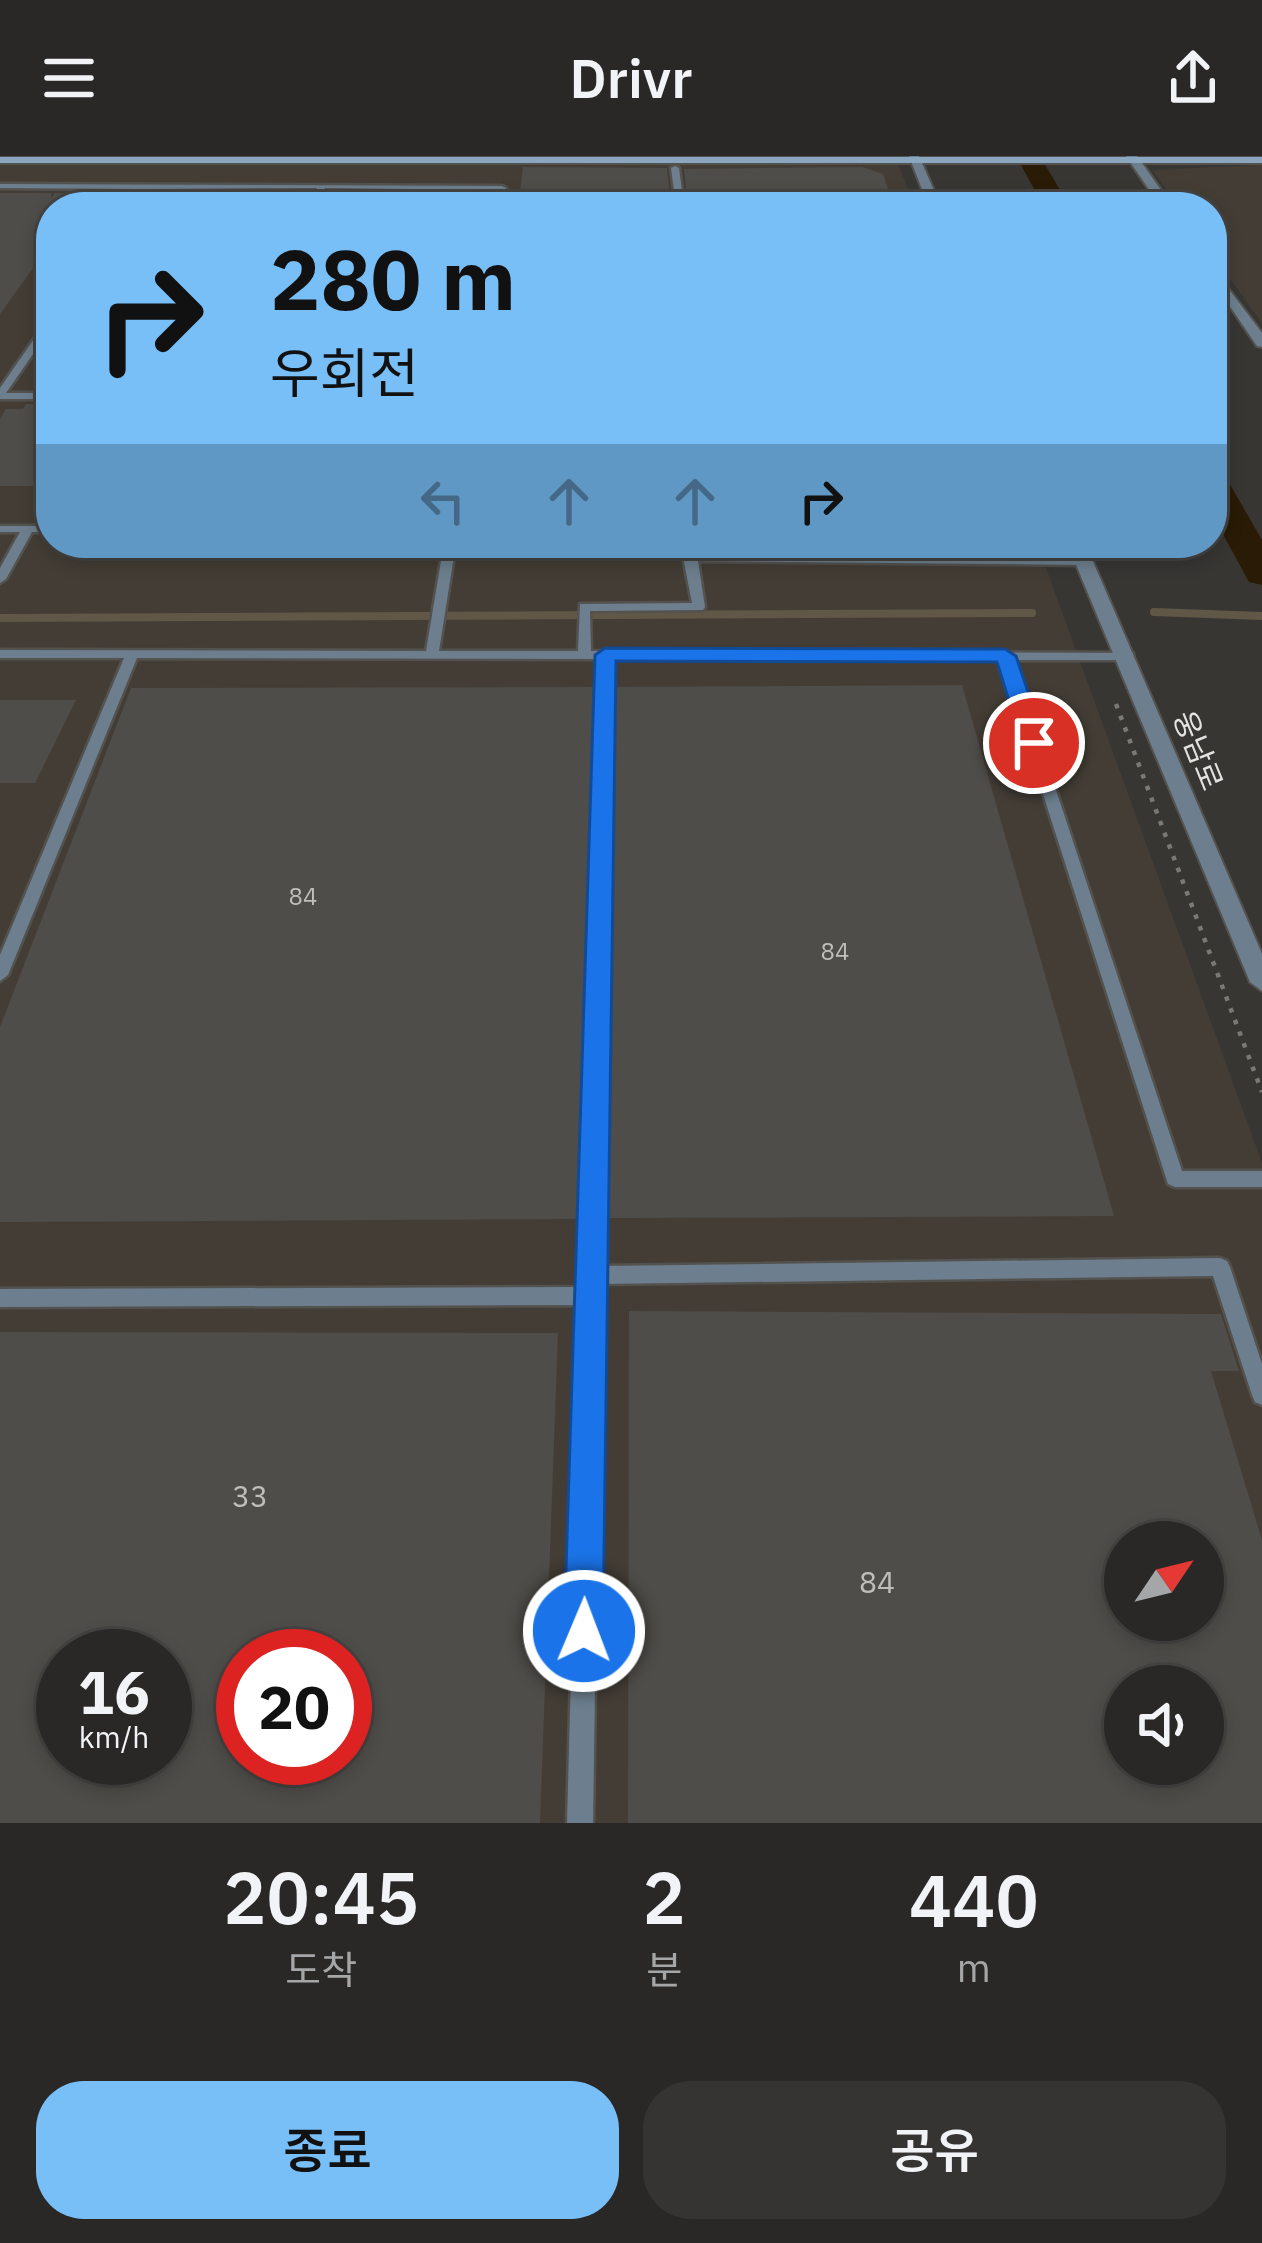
<!DOCTYPE html>
<html lang="ko">
<meta charset="utf-8">
<style>
:root{--surface:#2a2826;--page:#363432;--text:#f1f3f6;--muted:#a5a6a7;--line:#464443;--accent:#78bff7}
body{margin:0;font-family:"IBM Plex Sans","Noto Sans KR",sans-serif;background:var(--page);color:var(--text);height:100vh;display:flex;flex-direction:column;font-size:45px;white-space:nowrap}
*{box-sizing:border-box;margin:0}
p{font-size:39px;color:var(--muted)}
.icon{flex:none;width:66px;height:66px;fill:none;stroke:currentColor;stroke-width:2;stroke-linecap:round;stroke-linejoin:round}
.map{position:relative;height:1667px;overflow:hidden}
.panel{display:flex;flex-direction:column;background:var(--surface);flex:1}
.panel>*{flex:none}
.guide{position:absolute;left:36px;top:36px;width:1191px;height:366px;border-radius:48px;box-shadow:0 6px 18px #0003,0 0 0 3px var(--line);background:#78bff7;color:#111;overflow:hidden}
.needle{width:78px;rotate:55deg}
.buttons{position:absolute;left:1104px;top:1365px;display:grid;gap:24px}
.buttons a{display:grid;place-items:center;width:120px;height:120px;border-radius:50%;background:var(--surface);box-shadow:0 6px 18px #0003,0 0 0 3px var(--line);font-size:60px}
.speed{position:absolute;left:36px;top:1473px;display:flex;gap:24px;font-size:60px;font-weight:700;text-align:center}
.speed>*{display:grid;place-content:center;width:156px;height:156px;border-radius:50%;background:var(--surface);box-shadow:0 6px 18px #0003,0 0 0 3px var(--line);line-height:1}
.speed small{font-size:30px;font-weight:400}
.speed .limit{border:18px solid #d22;background:#fff;color:#111}
.pin{position:absolute;display:grid;place-items:center;width:102px;height:102px;color:#fff;margin:-51px;border:6px solid #fff;border-radius:50%;box-shadow:0 3px 12px #0007}
.me{position:absolute;width:132px;margin:-66px;rotate:1deg;stroke-linejoin:round;filter:drop-shadow(0 0 9px #0008)}
.turn{display:flex;align-items:center;gap:42px;height:252px;padding:0 36px;font-size:54px}
.turn .icon{width:156px;height:156px;stroke-width:2.5}
.turn b{display:block;font-size:84px;line-height:102px}
.lanes{display:flex;align-items:center;height:114px;padding:0 36px;background:#0003;justify-content:center;gap:60px;direction:ltr}
.lanes .off{opacity:.35}
.eta{display:flex;justify-content:space-evenly;align-items:center;height:204px;text-align:center}
.eta b{font-size:72px;font-weight:600;line-height:84px}
.button{display:flex;gap:24px;margin-top:auto;padding:24px 36px}
.button a{flex:1;height:138px;border-radius:48px;background:var(--accent);color:#111;font-size:48px;font-weight:600;line-height:138px;text-align:center}
.button a+a{background:var(--page);color:var(--text)}
header{display:flex;justify-content:space-between;align-items:center;height:156px;padding:0 36px;background:var(--surface);font-size:54px;font-weight:600}
.map>svg:first-child{display:block}
</style>
<header><svg class="icon" aria-label="menu" viewBox="0 0 24 24"><path d="M4 6h16M4 12h16M4 18h16"/></svg>Drivr<svg class="icon" aria-label="share" viewBox="0 0 24 24"><path d="M12 15V3M7 8l5-5 5 5M5 13v7h14v-7"/></svg></header>
<div class="map">
<svg width="1262" height="1667" viewBox="0 0 1262 1667">
<rect width="100%" height="100%" fill="#383633"/>
<!-- built -->
<g fill="#433d35" fill-rule="evenodd">
<path d="M0,0H895L915,51H51V387H1037L1262,1007V1667H0ZM1125,1386H1203V1464H1125ZM63,1500H165V1602H63ZM243,1500H345V1602H243ZM1125,1530H1203V1608H1125Z"/>
<path d="M1262,9V167L1212,98V51H1178L1153,14Z"/>
</g>
<g fill="none" stroke-linecap="round" stroke-linejoin="round">
<!-- stream -->
<g stroke="#615747" stroke-width="8">
<path d="M1154,456L1262,460"/>
<path d="M0,462L1032,457"/>
</g>
<!-- river -->
<g fill="#291b05" fill-rule="evenodd">
<path d="M1016,0H1040L1070,51H1044Z"/>
<path d="M1212,315L1224,318L1262,384V429L1249,426L1212,358Z"/>
</g>
</g>
<!-- building -->
<g fill="#4f4d49" fill-rule="evenodd">
<path d="M523,11L667,12L671,51H518Z"/>
<path d="M862,11L883,18L894,51H688L684,13Z"/>
<path d="M0,37H51V42L55,37H87L77,51H51V87L0,158Z"/>
<path d="M26,248H51V330H0V263L6,253H23Z"/>
<path d="M962,529L1114,1060L607,1062L615,531Z"/>
<path d="M593,531L579,1063L0,1066V871L131,532Z"/>
<path d="M0,544H76L35,627H0Z"/>
<path d="M629,1155L1221,1158L1239,1215H1211L1262,1384V1667H628ZM1125,1386H1203V1464H1125ZM1125,1530H1203V1608H1125Z"/>
<path d="M0,1176L558,1177L540,1667H0ZM63,1500H165V1602H63ZM243,1500H345V1602H243Z"/>
</g>
<g fill="none" stroke-linecap="round" stroke-linejoin="round">
<defs>
<g id="service">
<path d="M675,10L679,12L684,51H676L671,12Z"/>
<path d="M0,28L502,30L506,32L503,51H495L498,34L325,32L317,51H309L317,32L145,33L133,51H125L137,33L0,32Z"/>
<path d="M51,162V172L6,237H51V243H0V232L48,163Z"/>
<path d="M0,370H51V376H32L6,423L0,427V412L20,376H0Z"/>
<path d="M444,387H456L439,495H578L580,448L692,447L683,401V387H695L697,398L1088,402V408L1084,409L698,405L705,451L703,454L590,455L591,495L1133,497V503L1128,504H1013L1182,1015H1262V1031H1175L1168,1028L1000,504L611,503L602,1110L1220,1102L1227,1105L1230,1111L1262,1208V1249L1255,1246L1252,1239L1213,1120L601,1128L593,1667H567L581,1149L0,1151V1133L582,1131L598,503L137,502L8,819L0,825V799L124,502H0V494L426,495Z"/>
</g>
<g id="tertiary">
<path d="M909,0H919L941,51H929Z"/>
<path d="M1126,0H1137L1173,51H1161Z"/>
<path d="M1212,111L1262,177V191L1257,190L1212,124Z"/>
<path d="M1067,387H1085L1262,798V835L1250,826Z"/>
</g>
<rect id="secondary" x="0" y="1" width="1262" height="6"/>
</defs>
<!-- service casing -->
<use href="#service" stroke="#54524f" stroke-width="5"/>
<!-- tertiary casing -->
<use href="#tertiary" stroke="#54524f" stroke-width="4"/>
<!-- secondary casing -->
<use href="#secondary" stroke="#54524f" stroke-width="4"/>
<!-- path -->
<path stroke="#7a7976" stroke-width="4.5" stroke-dasharray="4.5 8" stroke-linecap="butt" d="M1116,548L1262,936"/>
<!-- service -->
<use href="#service" fill="#6d7f8e" fill-rule="evenodd"/>
<!-- tertiary -->
<use href="#tertiary" fill="#6d7f8e" fill-rule="evenodd"/>
<!-- secondary -->
<use href="#secondary" fill="#8aa7bf" fill-rule="evenodd"/>
</g>
<!-- route -->
<path fill="#1a73e8" stroke="#114b97" stroke-width="3" d="M1005,493L1016,500L1045,587L1042,592L1022,587L997,506L616,505L603,1475L597,1489L584,1495L570,1489L564,1475L595,499L605,492Z"/>
<g text-anchor="middle" dominant-baseline="central" stroke-width="12" stroke-linejoin="round" paint-order="stroke">
<!-- number labels -->
<g font-size="24" fill="#bfbebb">
<text x="303" y="740">84</text>
<text x="835" y="795">84</text>
</g>
<!-- street labels -->
<g font-size="30" fill="#e4e3e1" stroke="#383633">
<text transform="translate(1199 594) rotate(68)">웅남로</text>
</g>
<!-- near-number labels -->
<g font-size="30" fill="#bfbebb">
<text x="250" y="1339">33</text>
<text x="877" y="1425">84</text>
</g>
</g>
</svg>
<div class="buttons">
<a><svg class="needle" viewBox="-14 -14 28 28"><path d="M0-13l5 13h-10z" fill="#e53935"/><path d="M0 13l5-13h-10z" fill="#a5a6a7"/></svg></a>
<a><svg class="icon" aria-label="sound" viewBox="0 0 24 24"><path d="M4 9h4l5-4v14l-5-4H4zM17 9q2 3 0 6"/></svg></a>
</div>
<div class="speed"><div>16<small>km/h</small></div><div class="limit">20</div></div>
<div class="pin" style="left:1034px;top:587px;background:#d93025"><svg class="icon" aria-label="arrive" viewBox="0 0 24 24"><path d="M6 21V4h12l-3 4 3 4H6"/></svg></div>
<svg class="me" style="left:584px;top:1475px" viewBox="-20 -20 40 40"><circle r="17" fill="#1a73e8" stroke="#fff" stroke-width="3"/><path d="M0-11L8 9 0 5-8 9z" fill="#fff"/></svg>
<div class="guide">
<div class="turn"><svg class="icon" aria-label="right" viewBox="0 0 24 24"><path d="M7 20v-9h11M14 6l5 5-5 5"/></svg><div><b>280 m</b>우회전</div></div>
<div class="lanes"><svg class="icon off" aria-label="left" viewBox="0 0 24 24"><path d="M17 20v-9H6M10 6l-5 5 5 5"/></svg><svg class="icon off" aria-label="ahead" viewBox="0 0 24 24"><path d="M12 20V5M6 11l6-6 6 6"/></svg><svg class="icon off" aria-label="ahead" viewBox="0 0 24 24"><path d="M12 20V5M6 11l6-6 6 6"/></svg><svg class="icon" aria-label="right" viewBox="0 0 24 24"><path d="M7 20v-9h11M14 6l5 5-5 5"/></svg></div>
</div>
</div>
<section class="panel">
<div class="eta">
<div><b>20:45</b><p>도착</p></div>
<div><b>2</b><p>분</p></div>
<div><b>440</b><p>m</p></div>
</div>
<div class="button"><a>종료</a><a>공유</a></div>
</section>
